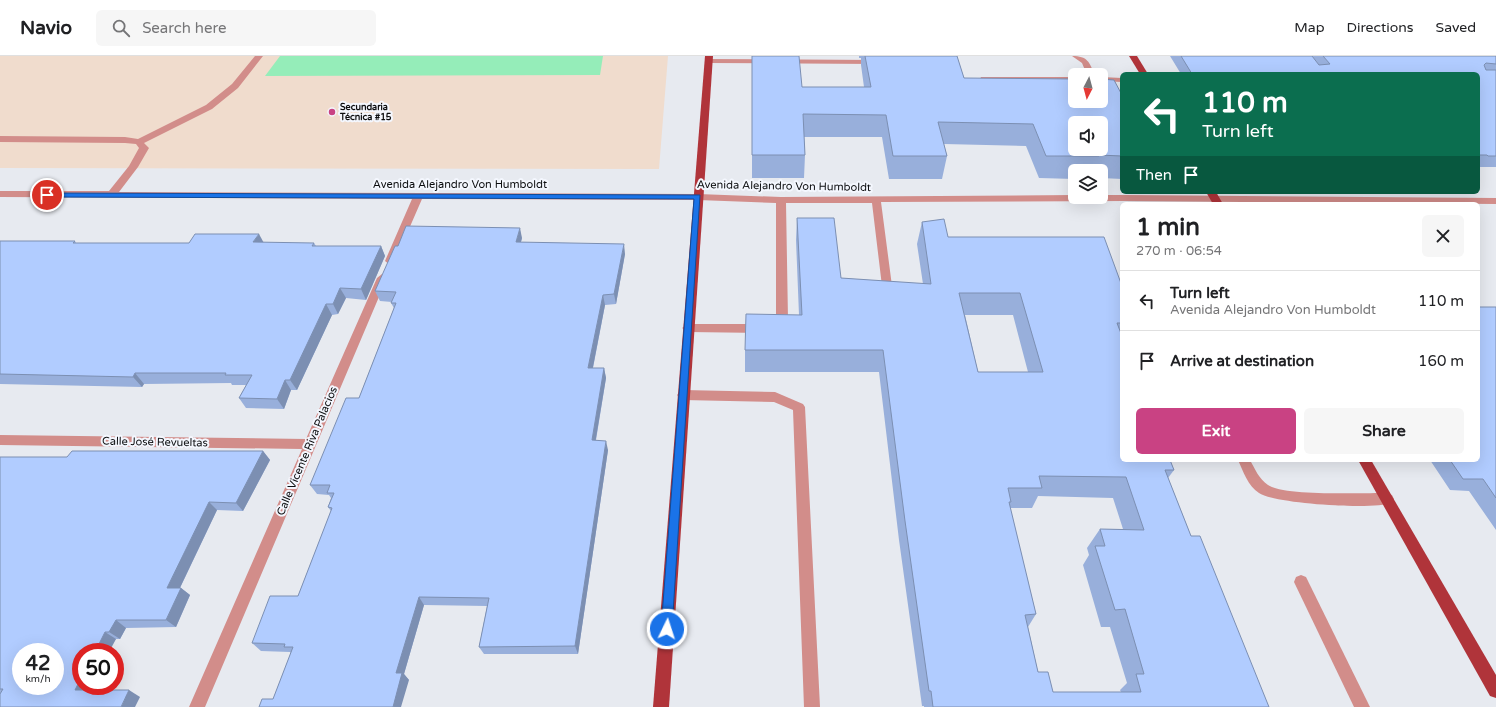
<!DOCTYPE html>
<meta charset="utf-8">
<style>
:root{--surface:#fff;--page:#f6f6f6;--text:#202124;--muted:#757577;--line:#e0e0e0;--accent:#c94283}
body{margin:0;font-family:"Varela Round",sans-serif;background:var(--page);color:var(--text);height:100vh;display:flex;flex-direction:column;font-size:15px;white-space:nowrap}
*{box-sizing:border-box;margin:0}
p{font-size:13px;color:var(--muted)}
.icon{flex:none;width:22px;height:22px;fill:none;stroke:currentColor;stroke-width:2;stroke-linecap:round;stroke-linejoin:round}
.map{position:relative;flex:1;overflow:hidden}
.panel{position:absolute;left:1120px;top:146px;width:360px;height:260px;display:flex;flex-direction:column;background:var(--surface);border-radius:6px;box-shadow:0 4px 16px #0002}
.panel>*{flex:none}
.hud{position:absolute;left:1120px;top:16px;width:360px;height:122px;border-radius:6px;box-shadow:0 4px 16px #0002;background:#0b6e4f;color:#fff;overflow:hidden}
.needle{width:26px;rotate:186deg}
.fabs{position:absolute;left:1068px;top:12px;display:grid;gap:8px}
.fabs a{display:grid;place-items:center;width:40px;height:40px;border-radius:6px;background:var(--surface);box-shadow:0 4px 16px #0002;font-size:20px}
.speed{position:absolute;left:12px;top:587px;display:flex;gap:8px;font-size:20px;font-weight:700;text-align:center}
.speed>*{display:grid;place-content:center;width:52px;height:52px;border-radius:50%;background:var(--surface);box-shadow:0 4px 16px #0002;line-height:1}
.speed small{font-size:10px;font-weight:400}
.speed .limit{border:6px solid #d22;background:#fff;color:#111}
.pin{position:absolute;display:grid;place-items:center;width:34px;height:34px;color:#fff;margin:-17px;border:2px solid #fff;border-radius:50%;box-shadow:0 1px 4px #0007}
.me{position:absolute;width:44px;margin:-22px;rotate:4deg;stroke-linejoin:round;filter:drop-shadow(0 0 3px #0008)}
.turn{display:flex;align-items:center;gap:14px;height:84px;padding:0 16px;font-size:18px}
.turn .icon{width:52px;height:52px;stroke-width:2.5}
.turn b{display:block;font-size:28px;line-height:34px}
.then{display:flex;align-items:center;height:38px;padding:0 16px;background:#0003;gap:8px;font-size:15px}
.round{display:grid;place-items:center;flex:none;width:42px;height:42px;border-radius:6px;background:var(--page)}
.head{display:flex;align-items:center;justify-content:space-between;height:68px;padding:0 16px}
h1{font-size:24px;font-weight:700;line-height:30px}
.cta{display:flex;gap:8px;margin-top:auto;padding:8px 16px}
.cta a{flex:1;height:46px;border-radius:6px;background:var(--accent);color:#fff;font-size:16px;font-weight:700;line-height:46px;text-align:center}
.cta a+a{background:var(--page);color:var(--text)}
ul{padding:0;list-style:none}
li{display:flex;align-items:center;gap:12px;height:60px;padding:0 16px;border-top:1px solid var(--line)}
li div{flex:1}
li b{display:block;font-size:15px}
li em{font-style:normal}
header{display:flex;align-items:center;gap:24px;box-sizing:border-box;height:56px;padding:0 20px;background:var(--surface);border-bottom:1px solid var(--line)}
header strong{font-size:19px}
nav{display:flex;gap:22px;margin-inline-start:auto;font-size:14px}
.search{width:280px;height:36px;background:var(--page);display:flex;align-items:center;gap:10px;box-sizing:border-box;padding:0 14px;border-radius:6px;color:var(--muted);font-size:15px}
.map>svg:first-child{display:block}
</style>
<header>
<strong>Navio</strong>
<div class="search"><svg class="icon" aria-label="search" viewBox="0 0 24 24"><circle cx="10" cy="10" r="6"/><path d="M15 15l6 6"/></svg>Search here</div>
<nav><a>Map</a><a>Directions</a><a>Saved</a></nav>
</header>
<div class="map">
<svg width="1496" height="651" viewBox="0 0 1496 651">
<rect width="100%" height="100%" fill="#e7eaf0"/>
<!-- education -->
<path fill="#f0dccd" d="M0,0H668L659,113L0,112Z"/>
<!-- green -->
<path fill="#95edb9" d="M280,0H603L600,19L265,20Z"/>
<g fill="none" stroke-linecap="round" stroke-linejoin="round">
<!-- minor -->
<g fill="#d28d8a" fill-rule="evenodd">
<path d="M255,0H263L238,32L212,53L144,87L149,92L138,111L119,136L698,138L781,141L1075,139V141H1101V139H1125L1496,142V148L1125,145L881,146L892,230L887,234L882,230L872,147H786L788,263L782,275L766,277L688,276L682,272L688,268H774L776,263V147L698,144L422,143L395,205L390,209L385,205L412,143L0,141V135H109L129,110L139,92L136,88L125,87L0,86V80L125,81L138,83L206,49L232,28Z"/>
<path d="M1072,0C1088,0 1089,6 1095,19H1087L1082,7Z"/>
<path d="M705,3L877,4L881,6L877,8L708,7H705Z"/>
<path d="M981,21H1075V25H984L980,23Z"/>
<path d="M1101,21L1122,22V26L1101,25Z"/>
<path d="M382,218L387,222L205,651H189L302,393L0,389V379L306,383L377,222Z"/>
<path d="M683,334L775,336L803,348L805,351L820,651H804L793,354L774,346L683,344L679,342L677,339L679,336Z"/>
<path d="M1238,404H1250C1255,413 1259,423 1268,429C1284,440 1364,437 1387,437L1392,439L1394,443L1392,447C1373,454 1275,448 1259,437C1248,430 1243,415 1238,404Z"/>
<path d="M1301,519L1306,521L1370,651H1354L1294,526L1296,521Z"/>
</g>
<!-- major -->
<g fill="#b0343a" fill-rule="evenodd">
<path d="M705,0H713L669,651H653Z"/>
<path d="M1129,0H1137L1148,18H1140Z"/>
<path d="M1206,136H1216L1223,148H1213Z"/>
<path d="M1358,404H1371L1496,619V642L1490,640Z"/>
</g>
</g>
<!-- wall -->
<g fill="#98afdb" fill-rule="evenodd">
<path d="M752,0L802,31H864L861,9V2H859V0H957L964,22L1122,39V123L1101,122V115H1075V123L1039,122L1026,90L944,88L947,100L942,123H889L882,81H804L805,99L804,122H752Z"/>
<path d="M1170,0H1496V111H1480L1478,109V18H1181Z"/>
<path d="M797,162L841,222L923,228L917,188L922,166L948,181L1122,230V404L1174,414L1168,422L1191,480L1269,651H924V650H922L899,484L879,316H745V294L799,259L796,184ZM965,259H1013L1028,316H978ZM1038,440L1113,442L1123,473H1100L1087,492L1089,499L1083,509L1101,571H1110L1127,627L1120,634L1121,636H1053L1038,616L1028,571L1036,558L1010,452H1032Z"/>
<path d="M522,182L521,186L625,198L616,248L605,249L593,312H604L606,322L596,384L608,394L578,598H484L479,591L487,550L424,549L404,618L409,624L273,643L291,597L290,596L261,595L252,587L298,540L331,455L328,451L331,442L329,439L317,438L310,429L359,342L394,252L391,247L392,246L380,245L375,235Z"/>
<path d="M0,185H75L76,187H314L316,190H381L385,200L366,244L346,242L338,258L332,259L297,334H291L284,353L246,352L239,342L246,329H232L231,327L144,328L142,331L0,328Z"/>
<path d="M1496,251V474L1469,435L1450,434L1430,404H1478Z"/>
<path d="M263,395L270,404L243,455L217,454L180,532H181L190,539L176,571L126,572L120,583H116L81,630H92L90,634L140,641L0,651V401H67Z"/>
</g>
<!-- shaded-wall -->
<g fill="#7c8fb2">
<path d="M520,172L522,182L518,196L516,186Z"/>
<path d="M259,178L265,189L253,186Z"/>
<path d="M624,188L625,198L616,248L614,238Z"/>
<path d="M381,190L385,200L366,244L361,233Z"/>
<path d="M340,232L346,242L338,258L333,248Z"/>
<path d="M603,239L605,249L591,321L588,312Z"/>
<path d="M326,248L332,259L297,334L290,324Z"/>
<path d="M604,312L606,322L594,394L592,384Z"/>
<path d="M135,317L144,328L142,331L133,321Z"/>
<path d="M285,324L291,334L284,353L277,343Z"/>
<path d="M606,385L608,394L578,598L575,590Z"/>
<path d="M263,395L270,404L243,455L236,447Z"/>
<path d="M209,446L217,454L176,540L167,532Z"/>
<path d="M181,532L190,539L176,571L166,564Z"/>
<path d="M419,541L424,549L404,618L409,624L401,651H393L396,617Z"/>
<path d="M116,564L126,572L120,583L109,576Z"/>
<path d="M105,576L116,583L109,596H95Z"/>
<path d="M81,622V630H92L86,640L75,634Z"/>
<path d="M129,634L140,641L135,651H121Z"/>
</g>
<!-- building -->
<g fill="#b1ccff" stroke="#7c8fb2" fill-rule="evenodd">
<path d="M752,0H799L802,31H871L865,0H957L964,22L1075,23V45H1101V23L1114,24L1122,39V100L1098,99L1099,100H1046L1033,68L938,66L947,100H893L886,59L803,58L805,99H752ZM1075,67H1101V93H1075Z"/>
<path d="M1181,0H1312L1319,9L1330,8L1323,0H1496V8L1486,7L1484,9L1486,14H1496V100H1488L1487,99H1478V18H1192Z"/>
<path d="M797,162H834L841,222L931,228L922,166L944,163L948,181H1104L1122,230V267H1117L1122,280V404H1170L1174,414H1165L1191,480H1200L1269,651H933L931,635H929L905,465L883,294H745L746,258L802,259ZM959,237H1020L1043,316H978ZM1039,420L1126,421L1144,474L1100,473L1105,490H1095L1115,554L1125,553L1144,618H1136L1141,636H1053L1048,616H1038L1025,559L1036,558L1009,446H1011L1008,432H1042Z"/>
<path d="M406,170L520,172L516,186L624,188L614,238L603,239L588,312H604L592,384L606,385L575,590L479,591L489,542L419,541L396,617H402L393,651H259L262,643H273L293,591H284L285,588L252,587L270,540H298L332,452L328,451L334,437H327L330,429H310L346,342H359L396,247H391L396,236L375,235L395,190H398Z"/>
<path d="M195,178H259L253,186L314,187L312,190H381L361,233L340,232L333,248H326L290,324H285L277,343L239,342L252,319H225L226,317H135L133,321L0,318V185H75L73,187H189Z"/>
<path d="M1478,251H1496V442L1483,423H1463L1450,404H1478Z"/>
<path d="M72,395H263L236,447L209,446L167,532H181L166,564H116L109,576H105L95,596H81V622L75,634H129L121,651H0V638L3,633H0V401H67ZM21,596H55V630H21Z"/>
</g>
<!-- route -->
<path fill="#1a73e8" stroke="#114b97" d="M45,137L700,139L672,573L671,577L667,578L663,577L661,573L694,143L47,141L45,140Z"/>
<!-- markers -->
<circle fill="#c94283" stroke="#f4f7fe" stroke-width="1.5" cx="332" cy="56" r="4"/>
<g text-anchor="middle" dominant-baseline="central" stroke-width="4" stroke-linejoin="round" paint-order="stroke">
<!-- far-poi labels -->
<g font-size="9" font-weight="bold" fill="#0c0d0f" stroke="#f4f7fe" text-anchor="start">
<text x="340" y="51">Secundaria<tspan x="340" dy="10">Técnica #15</tspan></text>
</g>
<!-- street labels -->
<g font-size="11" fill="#0c0d0f" stroke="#f4f7fe">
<text x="460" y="128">Avenida Alejandro Von Humboldt</text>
<text transform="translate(784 130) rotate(1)">Avenida Alejandro Von Humboldt</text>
<text transform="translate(155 386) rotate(1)">Calle José Revueltas</text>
<text transform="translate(307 395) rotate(-67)">Calle Vicente Riva Palacios</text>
</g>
</g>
</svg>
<div class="fabs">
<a><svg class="needle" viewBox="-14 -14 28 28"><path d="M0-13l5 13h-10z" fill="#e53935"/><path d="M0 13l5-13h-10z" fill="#757577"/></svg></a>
<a><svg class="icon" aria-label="sound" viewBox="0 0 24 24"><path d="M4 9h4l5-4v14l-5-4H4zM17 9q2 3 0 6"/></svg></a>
<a><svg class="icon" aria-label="layers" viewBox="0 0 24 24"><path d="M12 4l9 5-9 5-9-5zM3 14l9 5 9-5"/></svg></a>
</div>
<div class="speed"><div>42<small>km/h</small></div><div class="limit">50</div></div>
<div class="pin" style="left:47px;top:139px;background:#d93025"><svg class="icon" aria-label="arrive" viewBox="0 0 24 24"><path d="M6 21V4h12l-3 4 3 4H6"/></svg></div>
<svg class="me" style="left:667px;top:573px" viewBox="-20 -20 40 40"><circle r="17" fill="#1a73e8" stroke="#fff" stroke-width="3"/><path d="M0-11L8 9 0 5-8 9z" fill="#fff"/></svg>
<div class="hud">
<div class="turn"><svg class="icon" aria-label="left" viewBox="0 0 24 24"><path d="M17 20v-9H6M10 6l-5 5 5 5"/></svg><div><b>110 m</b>Turn left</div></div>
<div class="then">Then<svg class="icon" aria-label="arrive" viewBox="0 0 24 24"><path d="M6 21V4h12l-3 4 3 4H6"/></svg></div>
</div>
<section class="panel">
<div class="head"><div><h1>1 min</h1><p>270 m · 06:54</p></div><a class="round"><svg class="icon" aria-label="close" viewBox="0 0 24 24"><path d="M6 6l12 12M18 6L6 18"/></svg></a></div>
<ul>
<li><svg class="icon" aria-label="left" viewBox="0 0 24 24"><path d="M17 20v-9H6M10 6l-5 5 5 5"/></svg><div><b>Turn left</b><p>Avenida Alejandro Von Humboldt</p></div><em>110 m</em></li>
<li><svg class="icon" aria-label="arrive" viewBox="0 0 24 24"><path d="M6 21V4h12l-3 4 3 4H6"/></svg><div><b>Arrive at destination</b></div><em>160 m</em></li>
</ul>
<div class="cta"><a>Exit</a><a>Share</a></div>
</section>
</div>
